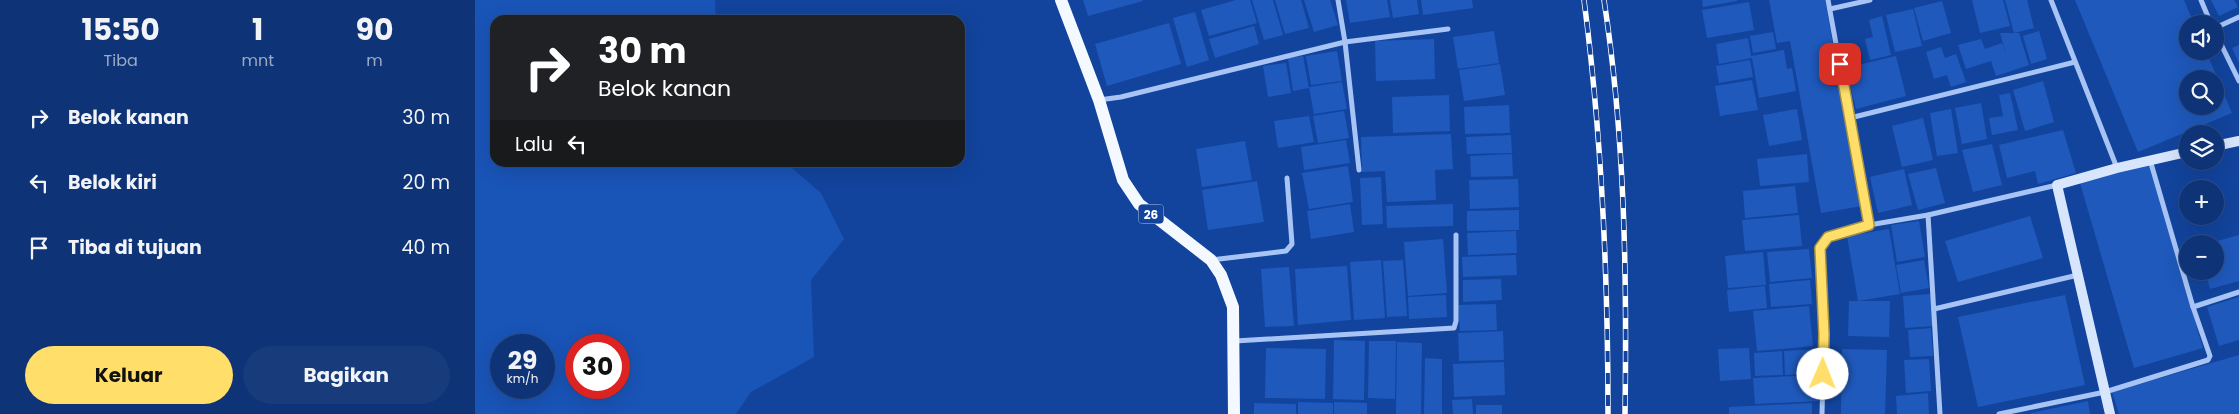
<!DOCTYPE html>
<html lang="id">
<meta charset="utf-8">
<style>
:root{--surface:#0e3376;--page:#173b7b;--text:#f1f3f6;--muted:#9baac5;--line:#2e4e88;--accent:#ffdf6a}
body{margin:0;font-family:Poppins,sans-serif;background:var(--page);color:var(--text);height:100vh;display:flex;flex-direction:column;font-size:19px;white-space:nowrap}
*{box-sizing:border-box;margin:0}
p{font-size:16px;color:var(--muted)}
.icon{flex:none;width:28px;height:28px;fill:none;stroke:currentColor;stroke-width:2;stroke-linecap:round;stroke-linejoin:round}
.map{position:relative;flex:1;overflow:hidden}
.side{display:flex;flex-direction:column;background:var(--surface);width:475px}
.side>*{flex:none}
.hud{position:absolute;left:15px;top:15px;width:475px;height:152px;border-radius:15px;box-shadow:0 5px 20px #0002,0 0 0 1px var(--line);background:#202124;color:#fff;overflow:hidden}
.fabs{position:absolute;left:1704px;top:15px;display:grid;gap:10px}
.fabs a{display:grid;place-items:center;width:45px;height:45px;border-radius:50%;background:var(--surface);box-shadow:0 5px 20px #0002,0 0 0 1px var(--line);font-size:25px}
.speed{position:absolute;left:15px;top:334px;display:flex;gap:10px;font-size:25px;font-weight:700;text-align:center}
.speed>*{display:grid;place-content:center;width:65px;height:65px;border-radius:50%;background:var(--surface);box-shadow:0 5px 20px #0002,0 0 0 1px var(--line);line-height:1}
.speed small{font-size:12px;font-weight:400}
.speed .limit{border:8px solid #d22;background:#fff;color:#111}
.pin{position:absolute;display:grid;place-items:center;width:42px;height:42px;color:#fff;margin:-21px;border-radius:10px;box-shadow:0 2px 8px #0006}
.me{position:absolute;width:55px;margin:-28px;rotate:1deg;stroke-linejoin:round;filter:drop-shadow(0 0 4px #0008)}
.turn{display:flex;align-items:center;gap:18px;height:105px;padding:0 25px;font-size:22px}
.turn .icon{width:65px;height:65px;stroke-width:2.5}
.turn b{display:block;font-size:35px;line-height:42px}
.then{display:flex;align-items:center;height:48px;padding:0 25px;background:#0003;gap:10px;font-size:19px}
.eta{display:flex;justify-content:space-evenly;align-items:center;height:85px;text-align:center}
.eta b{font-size:30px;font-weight:700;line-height:35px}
.cta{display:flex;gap:10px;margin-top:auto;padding:10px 25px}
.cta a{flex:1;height:58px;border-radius:30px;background:var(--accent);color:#111;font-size:20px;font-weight:700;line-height:58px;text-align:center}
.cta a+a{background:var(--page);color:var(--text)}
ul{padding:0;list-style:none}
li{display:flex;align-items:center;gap:15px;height:65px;padding:0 25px}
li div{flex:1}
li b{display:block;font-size:19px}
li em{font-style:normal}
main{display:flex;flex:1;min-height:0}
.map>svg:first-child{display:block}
</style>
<main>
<section class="side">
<div class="eta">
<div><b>15:50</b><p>Tiba</p></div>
<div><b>1</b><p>mnt</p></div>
<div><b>90</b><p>m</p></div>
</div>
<ul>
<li><svg class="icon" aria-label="right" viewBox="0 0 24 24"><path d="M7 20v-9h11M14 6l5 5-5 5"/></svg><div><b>Belok kanan</b></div><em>30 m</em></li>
<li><svg class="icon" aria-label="left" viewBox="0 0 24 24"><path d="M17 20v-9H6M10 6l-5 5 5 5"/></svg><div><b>Belok kiri</b></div><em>20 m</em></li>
<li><svg class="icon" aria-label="arrive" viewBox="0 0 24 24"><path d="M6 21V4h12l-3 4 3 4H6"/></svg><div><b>Tiba di tujuan</b></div><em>40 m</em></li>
</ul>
<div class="cta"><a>Keluar</a><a>Bagikan</a></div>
</section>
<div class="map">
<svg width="1764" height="414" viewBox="0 0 1764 414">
<rect width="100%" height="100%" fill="#12449d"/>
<!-- green -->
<path fill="#1954b7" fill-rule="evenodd" d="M0,0H240L241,20H20V162L311,163L346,193L369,239L336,280L339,357L276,392L261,414H0ZM26,345H69V388H26ZM101,345H144V388H101Z"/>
<!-- building -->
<g fill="#1f59bc" fill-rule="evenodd">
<path d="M608,0H667L668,1L613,16Z"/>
<path d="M761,0H775L782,23L734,36L726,10Z"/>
<path d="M777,0H798L808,35L789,40Z"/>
<path d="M800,0H826L834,28L810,34Z"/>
<path d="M829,0H855L863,25L839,32Z"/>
<path d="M871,0H912L915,17L875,23Z"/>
<path d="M915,0H942L944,14L918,18Z"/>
<path d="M946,0H997L998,8L948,15Z"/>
<path d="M1227,0H1262V1L1228,7Z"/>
<path d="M1294,0H1350L1387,206L1346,213L1315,41L1302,43Z"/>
<path d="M1497,0H1528L1535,26L1505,33Z"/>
<path d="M1530,0H1552L1559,28L1539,33Z"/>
<path d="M1600,0H1709L1719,24H1712V51H1731L1757,113L1663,152ZM1712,79H1740V106H1712Z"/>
<path d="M1736,0H1759L1763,7L1744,16Z"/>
<path d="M1467,1L1476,33L1448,41L1439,8Z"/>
<path d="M1274,2L1279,30L1232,38L1227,10Z"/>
<path d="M1438,9L1447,46L1420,52L1411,15Z"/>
<path d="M720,12L734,60L712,67L698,18Z"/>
<path d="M1407,16L1416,55L1395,60L1390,39L1398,37L1394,20Z"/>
<path d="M694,23L706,64L632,86L620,44Z"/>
<path d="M779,26L784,44L740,58L734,39Z"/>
<path d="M1019,31L1024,63L983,69L978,37Z"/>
<path d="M1564,31L1572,59L1556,64L1548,36Z"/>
<path d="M1298,32L1301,49L1278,53L1275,36Z"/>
<path d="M1525,33H1544L1554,65L1521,76L1516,61L1491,69L1483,45L1506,39L1510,49L1527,43L1531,55Z"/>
<path d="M1273,38L1276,56L1309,50L1312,69L1317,68L1321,91L1284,98L1277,58L1244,64L1241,44Z"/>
<path d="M959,39L960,79L901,81L900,41Z"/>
<path d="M1764,45V63L1757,48Z"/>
<path d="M1466,47L1470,58L1481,54L1491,82L1476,87L1472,75L1459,79L1451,52Z"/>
<path d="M862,51L867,81L836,85L831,56Z"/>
<path d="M828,56L834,88L818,91L813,58Z"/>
<path d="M1421,56L1431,96L1381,109L1371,68Z"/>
<path d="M1275,60L1278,77L1244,83L1241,66Z"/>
<path d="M811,63L816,93L793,97L788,66Z"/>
<path d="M1025,64L1030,95L989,101L984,70Z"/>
<path d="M1277,80L1283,110L1245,116L1240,86Z"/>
<path d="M1568,81L1579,122L1550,131L1538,90Z"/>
<path d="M867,82L872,109L839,114L834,87Z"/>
<path d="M1535,93L1543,130L1517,135L1514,118L1528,116L1524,95Z"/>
<path d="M974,95L975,131L918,133L917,97Z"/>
<path d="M1506,103L1512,139L1487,144L1480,108Z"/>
<path d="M1034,105L1035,133L990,134L989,107Z"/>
<path d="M1322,109L1327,140L1294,146L1288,115Z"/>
<path d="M1476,109L1483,153L1462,156L1455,113Z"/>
<path d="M869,111L874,138L843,143L838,116Z"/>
<path d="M834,116L839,142L803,148L799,121Z"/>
<path d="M1448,118L1458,160L1427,167L1417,126Z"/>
<path d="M1588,130L1601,173L1563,184L1560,171L1532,178L1524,145Z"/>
<path d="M976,134L978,169L960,170L961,200L912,202L910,171L887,172L886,137Z"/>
<path d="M1036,135L1037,153L992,154L991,137Z"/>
<path d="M871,140L875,163L829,170L826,147Z"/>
<path d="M770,141L777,180L727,187L721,149Z"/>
<path d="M1517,144L1527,185L1498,192L1487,150Z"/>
<path d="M1037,154L1038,176L996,177L995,156Z"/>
<path d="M1332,154L1334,182L1285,186L1282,159Z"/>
<path d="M1673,163L1728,348L1659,368L1605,183Z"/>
<path d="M873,166L878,202L834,209L827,173Z"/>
<path d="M1461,168L1470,203L1443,210L1433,174Z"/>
<path d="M1429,169L1437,205L1403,213L1395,177Z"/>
<path d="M906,177L908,224L887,225L885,178Z"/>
<path d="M1043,179L1044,207L995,209L994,180Z"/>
<path d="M782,181L789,222L733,230L727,190Z"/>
<path d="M1320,186L1323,213L1270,218L1268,191Z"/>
<path d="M875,204L879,232L836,239L832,211Z"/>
<path d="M978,204V226L912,228L911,206Z"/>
<path d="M1044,210V230L992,231V211Z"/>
<path d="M1324,215L1327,246L1270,251L1267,220Z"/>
<path d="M1555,216L1568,258L1483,282L1470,241Z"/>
<path d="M1444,221L1450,257L1422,262L1416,225Z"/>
<path d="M1414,229L1425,294L1383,301H1415L1414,337L1373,336L1374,301H1383L1372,236Z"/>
<path d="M1041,231L1042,253L993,255L992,233Z"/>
<path d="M1764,235V281L1735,289L1730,271H1740V244L1735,243Z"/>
<path d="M968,239L972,293L933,296L929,242Z"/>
<path d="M1334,249L1337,278L1295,282L1292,252Z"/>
<path d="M1288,252L1291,285L1253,288L1250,256Z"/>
<path d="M1041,255L1042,275L988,277L987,257Z"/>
<path d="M906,260L910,318L879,320L875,262Z"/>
<path d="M928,260L932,316L912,317L908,261Z"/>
<path d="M1449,260L1454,288L1426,293L1421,265Z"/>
<path d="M872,266L876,320L823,325L820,269Z"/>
<path d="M814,267L819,326L790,327L786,269Z"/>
<path d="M1026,279L1027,300L988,302V280Z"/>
<path d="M1335,280L1337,304L1296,307L1294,284Z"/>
<path d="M1290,286L1292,308L1254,312L1252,290Z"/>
<path d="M1456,294L1458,326L1430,328L1428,296Z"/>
<path d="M971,295L972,317L934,319L933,297Z"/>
<path d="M1590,295L1610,385L1503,407L1483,317Z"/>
<path d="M1764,297V340L1744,346L1732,307Z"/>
<path d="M1021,304L1022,330L985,331L983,305Z"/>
<path d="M1334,306L1338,346L1282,351L1278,311Z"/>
<path d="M1456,328L1458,356L1435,357L1433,330Z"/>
<path d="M1028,331L1029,360L984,361L983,333Z"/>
<path d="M859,340L890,341L889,400L858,399Z"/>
<path d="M894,341H921L920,399L893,398Z"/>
<path d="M922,342L947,343L946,414H921Z"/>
<path d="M791,348L851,349L850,399L790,398Z"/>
<path d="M1274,348L1276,379L1245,381L1243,349Z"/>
<path d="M1346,349L1347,373L1310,375L1309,351Z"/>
<path d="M1367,349L1412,350L1410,414H1366Z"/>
<path d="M1307,351L1308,375L1280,376L1279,353Z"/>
<path d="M1764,355V414H1644L1637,392Z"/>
<path d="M950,358L967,359V414H949Z"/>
<path d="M1454,359L1456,391L1431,393L1429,360Z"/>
<path d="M1029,362L1030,395L979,397L978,364Z"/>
<path d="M1343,375L1344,401L1280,404L1278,378Z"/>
<path d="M1453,393L1454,414H1422L1421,396Z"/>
<path d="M997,399L998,414H978L977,400Z"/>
<path d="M1613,401L1615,414H1556V413Z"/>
<path d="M823,402L858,403V414H823Z"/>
<path d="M859,402L892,403V414H859Z"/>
<path d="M779,403L821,404V414H779Z"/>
<path d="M1337,403V414H1254V407Z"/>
<rect x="1001" y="405" width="26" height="9"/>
</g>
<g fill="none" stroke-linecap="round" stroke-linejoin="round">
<!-- street -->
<g stroke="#a7c4f4" stroke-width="5">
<path d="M863,0L870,42L884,170"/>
<path d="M1353,0L1394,225"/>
<path d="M1576,0L1642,168"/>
<path d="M1726,0L1736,24"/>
<path d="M1355,9L1395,0"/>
<path d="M1740,28L1764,17"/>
<path d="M1740,32L1764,81"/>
<path d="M624,100L646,97L870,42L973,29"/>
<path d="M1375,118L1600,62"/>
<path d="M1453,215L1465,414"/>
<path d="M736,260L811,251L817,244L812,178"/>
<path d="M1718,307L1764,292"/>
<path d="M1459,309L1603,275"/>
<path d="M760,341L979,328L981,321V235"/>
<path d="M1347,414L1349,334L1345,248L1353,237L1394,225L1453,215L1582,185"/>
<path d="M1524,414L1630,392L1733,360L1735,356L1718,307L1675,160"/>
</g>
<!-- secondary -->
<g stroke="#d7e5fd" stroke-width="10">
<path d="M1740,146L1764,141"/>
<path d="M1635,414L1582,185L1642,168L1712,152"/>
</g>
<!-- primary -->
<path stroke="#f4f8ff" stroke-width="12" d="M586,0L624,100L648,180L664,204L736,260L746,275L758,307L759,414"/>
<defs>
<g id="rail">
<path d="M1109,0C1127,138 1133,275 1133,414"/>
<path d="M1129,0C1150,136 1152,276 1150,414"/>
</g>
</defs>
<!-- rail casing -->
<use href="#rail" stroke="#fff" stroke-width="5.5"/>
<!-- rail -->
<use href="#rail" stroke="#12449d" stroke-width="4" stroke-dasharray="11" stroke-linecap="butt"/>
</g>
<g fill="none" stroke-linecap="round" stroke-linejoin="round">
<defs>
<path id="route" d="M1348,374L1349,334L1345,248L1353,237L1394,225L1365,64"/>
</defs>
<!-- route casing -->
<use href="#route" stroke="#a69145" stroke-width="12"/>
<!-- route -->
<use href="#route" stroke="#ffdf6a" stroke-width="9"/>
</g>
<g text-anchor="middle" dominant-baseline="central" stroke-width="5" stroke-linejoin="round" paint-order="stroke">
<!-- shield labels -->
<rect fill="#12449d" stroke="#b8c7e2" stroke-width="1" x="663.5" y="204.5" width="25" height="19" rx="4"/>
<g font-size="12" font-weight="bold" fill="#fff">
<text x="676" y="214">26</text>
</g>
</g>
</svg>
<div class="fabs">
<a><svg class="icon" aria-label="sound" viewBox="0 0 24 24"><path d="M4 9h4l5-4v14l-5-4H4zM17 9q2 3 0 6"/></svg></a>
<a><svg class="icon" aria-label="search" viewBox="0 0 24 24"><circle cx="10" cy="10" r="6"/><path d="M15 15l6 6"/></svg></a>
<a><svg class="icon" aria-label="layers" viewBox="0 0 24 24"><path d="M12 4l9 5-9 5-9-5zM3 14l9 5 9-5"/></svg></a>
<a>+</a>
<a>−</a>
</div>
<div class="speed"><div>29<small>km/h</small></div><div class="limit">30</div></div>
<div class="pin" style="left:1365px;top:64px;background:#d93025"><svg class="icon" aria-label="arrive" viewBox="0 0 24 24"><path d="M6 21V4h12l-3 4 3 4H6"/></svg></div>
<svg class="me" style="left:1348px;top:374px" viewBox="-20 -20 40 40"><circle r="19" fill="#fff"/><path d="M0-13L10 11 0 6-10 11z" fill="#ffdf6a"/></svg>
<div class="hud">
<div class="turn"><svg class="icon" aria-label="right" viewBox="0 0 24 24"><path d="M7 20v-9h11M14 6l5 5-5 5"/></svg><div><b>30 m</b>Belok kanan</div></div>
<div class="then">Lalu<svg class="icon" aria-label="left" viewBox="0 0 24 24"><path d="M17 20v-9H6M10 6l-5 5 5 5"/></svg></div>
</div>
</div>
</main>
